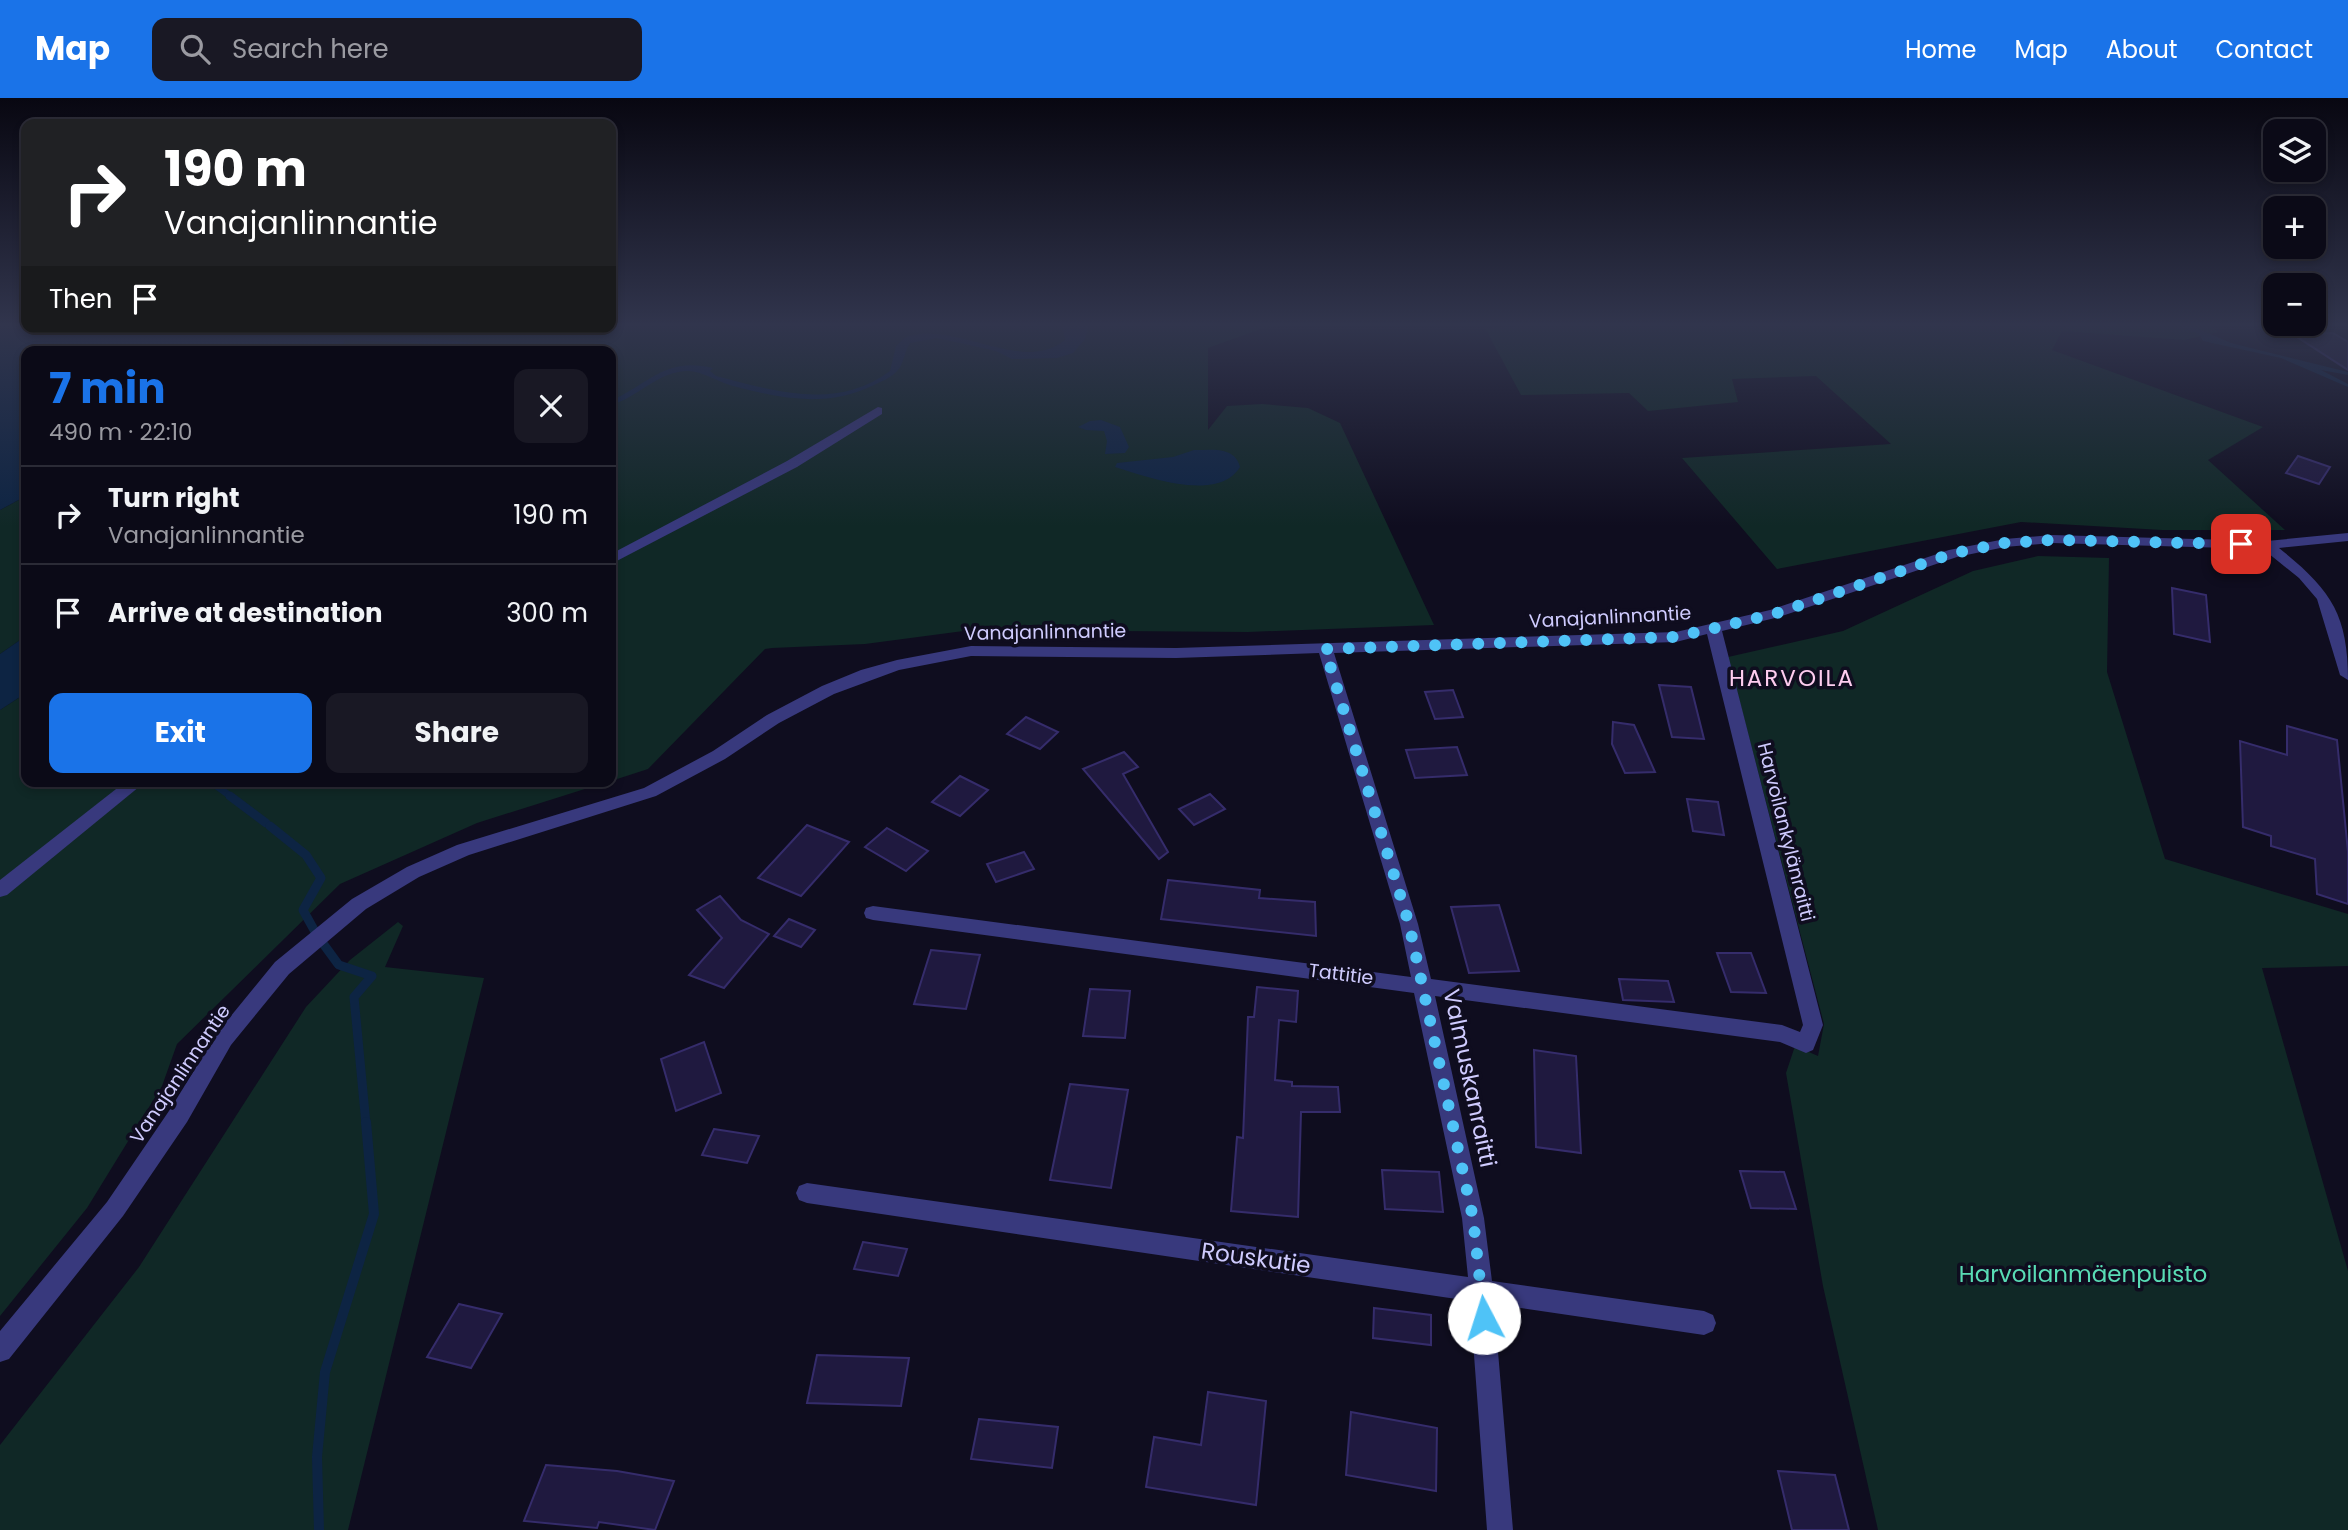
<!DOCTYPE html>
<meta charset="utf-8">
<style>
:root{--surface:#0b0a17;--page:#191824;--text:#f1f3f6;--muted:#9a9aa1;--line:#2b2b36;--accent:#1a73e8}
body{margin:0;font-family:Poppins,sans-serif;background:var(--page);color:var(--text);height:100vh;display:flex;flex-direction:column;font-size:26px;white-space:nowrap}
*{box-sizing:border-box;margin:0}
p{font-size:23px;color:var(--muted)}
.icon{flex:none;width:38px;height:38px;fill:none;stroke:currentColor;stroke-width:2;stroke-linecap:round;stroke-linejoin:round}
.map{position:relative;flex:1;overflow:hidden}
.sheet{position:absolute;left:21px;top:248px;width:595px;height:441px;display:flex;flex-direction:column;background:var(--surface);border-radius:14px;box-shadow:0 4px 10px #0003,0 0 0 2px var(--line)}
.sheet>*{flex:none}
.top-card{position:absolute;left:21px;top:21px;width:595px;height:214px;border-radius:14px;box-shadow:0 4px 10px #0003,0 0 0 2px var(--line);background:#202124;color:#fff;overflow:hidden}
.fabs{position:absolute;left:2263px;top:21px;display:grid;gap:14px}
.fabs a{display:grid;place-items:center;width:63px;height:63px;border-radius:14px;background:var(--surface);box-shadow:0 4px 10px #0003,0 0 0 2px var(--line);font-size:35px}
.pin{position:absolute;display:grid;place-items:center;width:60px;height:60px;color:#fff;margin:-30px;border-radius:14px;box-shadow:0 4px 10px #0006}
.me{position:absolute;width:77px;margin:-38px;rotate:355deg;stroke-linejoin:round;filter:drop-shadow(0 0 5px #0008)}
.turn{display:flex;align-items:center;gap:24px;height:147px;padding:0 28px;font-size:32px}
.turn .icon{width:91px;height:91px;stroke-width:2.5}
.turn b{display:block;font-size:49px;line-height:60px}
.then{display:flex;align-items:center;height:66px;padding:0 28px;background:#0003;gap:14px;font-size:26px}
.round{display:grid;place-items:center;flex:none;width:74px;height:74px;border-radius:14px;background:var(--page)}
.summary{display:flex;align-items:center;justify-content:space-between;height:119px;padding:0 28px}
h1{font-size:42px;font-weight:700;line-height:52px;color:var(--accent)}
.action{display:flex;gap:14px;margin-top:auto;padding:14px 28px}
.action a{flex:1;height:80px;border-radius:14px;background:var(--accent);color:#fff;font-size:28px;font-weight:700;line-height:80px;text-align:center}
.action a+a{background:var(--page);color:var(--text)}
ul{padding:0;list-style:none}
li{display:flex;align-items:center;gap:21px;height:98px;padding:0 28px;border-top:2px solid var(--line)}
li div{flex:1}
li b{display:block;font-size:26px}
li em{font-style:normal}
header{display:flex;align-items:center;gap:42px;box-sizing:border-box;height:98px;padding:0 35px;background:var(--accent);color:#fff}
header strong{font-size:33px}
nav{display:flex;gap:38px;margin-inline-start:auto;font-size:24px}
.search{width:490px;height:63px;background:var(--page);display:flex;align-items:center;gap:18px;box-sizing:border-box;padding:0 24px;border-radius:14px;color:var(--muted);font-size:26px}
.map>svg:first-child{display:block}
</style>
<header>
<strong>Map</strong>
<div class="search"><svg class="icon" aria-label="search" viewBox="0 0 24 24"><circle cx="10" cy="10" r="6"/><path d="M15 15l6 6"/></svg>Search here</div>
<nav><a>Home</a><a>Map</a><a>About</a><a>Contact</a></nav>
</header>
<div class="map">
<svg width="2348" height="1432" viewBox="0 0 2348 1432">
<rect width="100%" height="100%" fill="#0f0d1f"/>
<!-- green -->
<g fill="#102826">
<path d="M611,228H1283L1263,230L1208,250V332L1227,308L1262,306L1308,310L1340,325L1434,527L1248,534L971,532L865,546L772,550L765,551L648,671L611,683V254H343L344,240L359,229Z"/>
<path d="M1524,228H2210L2219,234L2184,242L2062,233L2052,252L2263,329L2208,362L2285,432H2162L2021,424L1777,471L1682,360L1891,346L1816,278L1732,281L1738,304L1648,313L1629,295L1521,297L1485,230Z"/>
<path d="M26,398V538L0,556V412Z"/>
<path d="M2038,458L2109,460L2107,574L2165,761L2348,816V868L2262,870L2348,1173V1432H1878L1823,1188L1786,975L1795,948L1818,958L1824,926L1728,559L1843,533L1973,473Z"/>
<path d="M26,595V684H607L477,725L340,786L177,946L162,988L87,1110L0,1218V612Z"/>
<path d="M398,824L403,828L385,869L484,880L348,1432H0V1347L139,1169L306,909L350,862Z"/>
</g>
<!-- water -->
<g fill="#0d2443">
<path d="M0,228L359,229L348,237L419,239L472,245L494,254H475L466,250L413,245L344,242L343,254H26V398L0,412Z"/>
<path d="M1063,228H1088L1085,241L1073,255L1057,260L1012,261L996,253L937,240L910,245C904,254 904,266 897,273C891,280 882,283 874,287C827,310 782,301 733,288C718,284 702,273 688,273C658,273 639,299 611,307V303C650,285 665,259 713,270L710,273L716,278C774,293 837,313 890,273L896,248C900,245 903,240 909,238C961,225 1023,276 1065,242Z"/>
<path d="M2180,228H2192L2231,245L2348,274V277L2321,272L2348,286V289L2281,260L2203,243L2199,236Z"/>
<path d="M1101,322L1120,329L1129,349L1125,355L1105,356L1107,343L1104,333L1086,332L1078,329L1090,323Z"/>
<path d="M1194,352C1212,352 1235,348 1240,369C1218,405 1147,379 1115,369L1117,365L1173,359Z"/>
<path d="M26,538V595L0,612V556Z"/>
</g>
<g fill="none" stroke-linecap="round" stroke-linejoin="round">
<!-- stream-far2 -->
<path stroke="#0d2443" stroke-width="7" d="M211,684L233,700"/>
<!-- stream-far1 -->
<g stroke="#0d2443" stroke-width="9">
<path d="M230,698L266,725"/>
<path d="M270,728L306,757L321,780L303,812L318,839"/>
<path d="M319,840L338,866"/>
<path d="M339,867L372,878L354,899L366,1026"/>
</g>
<!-- stream -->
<path stroke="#0d2443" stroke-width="10" d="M319,1432L317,1359L325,1274L374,1116L366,1024"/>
</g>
<!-- building -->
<g fill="#1f193f" stroke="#352c6b" stroke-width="2">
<path d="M2333,235L2348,244V272L2294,237Z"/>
<path d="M2298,358L2330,369L2319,386L2286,375Z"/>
<path d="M2172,490L2206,497L2210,544L2174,536Z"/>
<path d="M1659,587L1691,589L1704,641L1672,639Z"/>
<path d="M1453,592L1463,619L1435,621L1425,594Z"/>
<path d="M1026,619L1058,634L1040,651L1007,636Z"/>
<path d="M1613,624L1634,627L1655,674L1625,675L1612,646Z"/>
<path d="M2287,628L2337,642L2348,754V806L2317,796L2315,761L2271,748V738L2243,729L2240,643L2287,657Z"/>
<path d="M1457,649L1467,677L1415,680L1406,652Z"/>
<path d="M1124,654L1138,669L1123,676L1168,754L1159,761L1083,671Z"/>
<path d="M960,678L988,692L960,718L932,704Z"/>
<path d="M1210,696L1225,711L1194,727L1179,711Z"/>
<path d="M1687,701L1718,704L1724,737L1693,733Z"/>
<path d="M807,727L849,744L801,798L758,780Z"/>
<path d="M887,730L928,753L906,773L865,749Z"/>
<path d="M1024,754L1034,771L996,784L987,766Z"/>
<path d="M1168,782L1260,792L1259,800L1315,804L1316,838L1161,821Z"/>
<path d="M720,798L741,822L769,836L724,890L689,877L722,840L697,812Z"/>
<path d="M1499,807L1519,873L1469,875L1451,809Z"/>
<path d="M789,821L815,832L801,849L774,838Z"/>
<path d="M931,852L980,857L966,911L914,906Z"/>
<path d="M1717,855H1751L1766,895L1731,894Z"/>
<path d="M1619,881L1668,883L1674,904L1623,902Z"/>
<path d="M1257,889L1298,893L1296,924L1279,922L1275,982L1292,984V988L1338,989L1340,1014H1301L1298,1119L1231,1113L1237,1039L1243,1040L1248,919H1254Z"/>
<path d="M1090,891L1130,893L1125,940L1083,938Z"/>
<path d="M704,944L721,995L676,1013L661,961Z"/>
<path d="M1534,952L1576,958L1581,1055L1536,1049Z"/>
<path d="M1070,986L1128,992L1111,1090L1050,1082Z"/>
<path d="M714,1031L759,1038L747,1065L702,1057Z"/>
<path d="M1382,1072L1439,1074L1443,1114L1385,1111Z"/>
<path d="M1740,1073L1784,1074L1796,1111L1751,1110Z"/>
<path d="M863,1144L907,1151L898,1178L854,1171Z"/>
<path d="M459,1206L502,1216L471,1270L427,1259Z"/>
<path d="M1374,1210L1431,1217V1247L1373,1240Z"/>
<path d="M817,1257L909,1260L901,1308L807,1305Z"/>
<path d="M1208,1294L1266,1303L1256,1407L1146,1389L1154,1339L1201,1347Z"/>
<path d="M1351,1314L1437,1330L1436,1393L1346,1377Z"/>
<path d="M979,1321L1058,1329L1052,1370L971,1361Z"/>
<path d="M546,1367L617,1373L674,1383L655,1432L599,1424L597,1430L524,1423Z"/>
<path d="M1778,1373L1835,1377L1849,1432H1792Z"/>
</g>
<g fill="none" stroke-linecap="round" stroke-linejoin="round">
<!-- minor -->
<g fill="#38397d" fill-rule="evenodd">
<path d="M878,309L882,310V316L797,369L611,466V456L787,363Z"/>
<path d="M2348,435V443L2279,450C2330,491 2348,515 2348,582L2340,577L2317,501L2299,480L2263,451L2052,445L2005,449L1957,459L1779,519L1722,533L1823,927L1813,952L1806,955L1780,944L1435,898L1484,1120L1492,1183L1704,1213L1713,1217L1716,1225L1713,1233L1704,1237L1494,1206L1513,1432H1487L1470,1203L807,1105L799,1102L796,1095L799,1088L807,1085L1468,1179L1462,1120L1414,895L873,822L866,820L864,815L866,810L873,808L1411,879L1400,826L1319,555L1176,560L971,558L899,572L834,596L779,625L725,661L656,698L469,757L419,779L366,811L289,876L231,947L187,1024L123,1118L9,1261L0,1264V1233L107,1104L171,1010L217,935L275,864L352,801L407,769L457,747L644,690L713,653L767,617L822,588L861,572L897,562L971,548L1176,550L1676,534L1770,512L1949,452L2005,441L2052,437L2267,443ZM1707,536L1803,927L1800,934L1782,927L1431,881L1418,826L1334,555L1676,544Z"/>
<path d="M125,684H145L7,797L0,799V782Z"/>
</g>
</g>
<!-- sky -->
<linearGradient id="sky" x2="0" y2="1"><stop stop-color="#080711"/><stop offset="0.53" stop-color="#31354d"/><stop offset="1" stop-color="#31354d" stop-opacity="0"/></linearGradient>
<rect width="2348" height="428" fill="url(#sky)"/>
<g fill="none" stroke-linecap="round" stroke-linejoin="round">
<!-- route -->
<path stroke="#4fc3f7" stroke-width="12" stroke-dasharray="0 21.6" d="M1484,1220L1473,1120L1409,826L1325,551L1676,539L1774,516L1954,455L2005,445L2052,442L2241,446"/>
</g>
<g text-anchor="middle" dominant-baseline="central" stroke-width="7" stroke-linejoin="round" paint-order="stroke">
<!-- street labels -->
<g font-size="19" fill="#cfcbfe" stroke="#0f0d1f">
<text transform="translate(1610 519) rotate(-3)">Vanajanlinnantie</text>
<text transform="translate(1045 534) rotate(-1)">Vanajanlinnantie</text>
<text transform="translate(1786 734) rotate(76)">Harvoilankylänraitti</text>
<text transform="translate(1341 876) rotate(7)">Tattitie</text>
<text transform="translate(180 976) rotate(-56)">Vanajanlinnantie</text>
</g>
<!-- quarter labels -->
<g font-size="23" letter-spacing="2" fill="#fecdef" stroke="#0f0d1f">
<text x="1792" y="580">HARVOILA</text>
</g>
<!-- near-street labels -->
<g font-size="23" fill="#cfcbfe" stroke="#0f0d1f">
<text transform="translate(1470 980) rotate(78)">Valmuskanraitti</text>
<text transform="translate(1256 1160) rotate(8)">Rouskutie</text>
</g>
<!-- near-park labels -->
<g font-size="23" fill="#59dcb5" stroke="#0f0d1f">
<text x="2083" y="1176">Harvoilanmäenpuisto</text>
</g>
</g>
</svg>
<div class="fabs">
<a><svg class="icon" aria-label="layers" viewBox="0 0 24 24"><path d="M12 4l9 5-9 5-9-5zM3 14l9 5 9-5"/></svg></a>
<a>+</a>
<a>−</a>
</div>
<div class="pin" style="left:2241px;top:446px;background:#d93025"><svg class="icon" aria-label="arrive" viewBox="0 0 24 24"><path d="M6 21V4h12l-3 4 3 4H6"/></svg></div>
<svg class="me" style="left:1484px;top:1220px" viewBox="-20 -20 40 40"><circle r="19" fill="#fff"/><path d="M0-13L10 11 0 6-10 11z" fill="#4fc3f7"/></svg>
<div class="top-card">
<div class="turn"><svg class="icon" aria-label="right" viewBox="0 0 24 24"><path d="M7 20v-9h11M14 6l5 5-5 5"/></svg><div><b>190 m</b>Vanajanlinnantie</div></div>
<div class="then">Then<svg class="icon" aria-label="arrive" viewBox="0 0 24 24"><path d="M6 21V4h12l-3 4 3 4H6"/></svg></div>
</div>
<section class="sheet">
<div class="summary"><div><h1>7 min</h1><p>490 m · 22:10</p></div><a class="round"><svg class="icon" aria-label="close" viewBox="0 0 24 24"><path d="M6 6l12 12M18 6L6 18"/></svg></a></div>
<ul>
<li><svg class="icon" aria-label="right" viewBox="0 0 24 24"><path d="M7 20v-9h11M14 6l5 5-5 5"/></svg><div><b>Turn right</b><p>Vanajanlinnantie</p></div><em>190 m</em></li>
<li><svg class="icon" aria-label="arrive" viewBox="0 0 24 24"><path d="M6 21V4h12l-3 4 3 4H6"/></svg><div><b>Arrive at destination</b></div><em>300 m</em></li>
</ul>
<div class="action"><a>Exit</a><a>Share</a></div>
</section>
</div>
